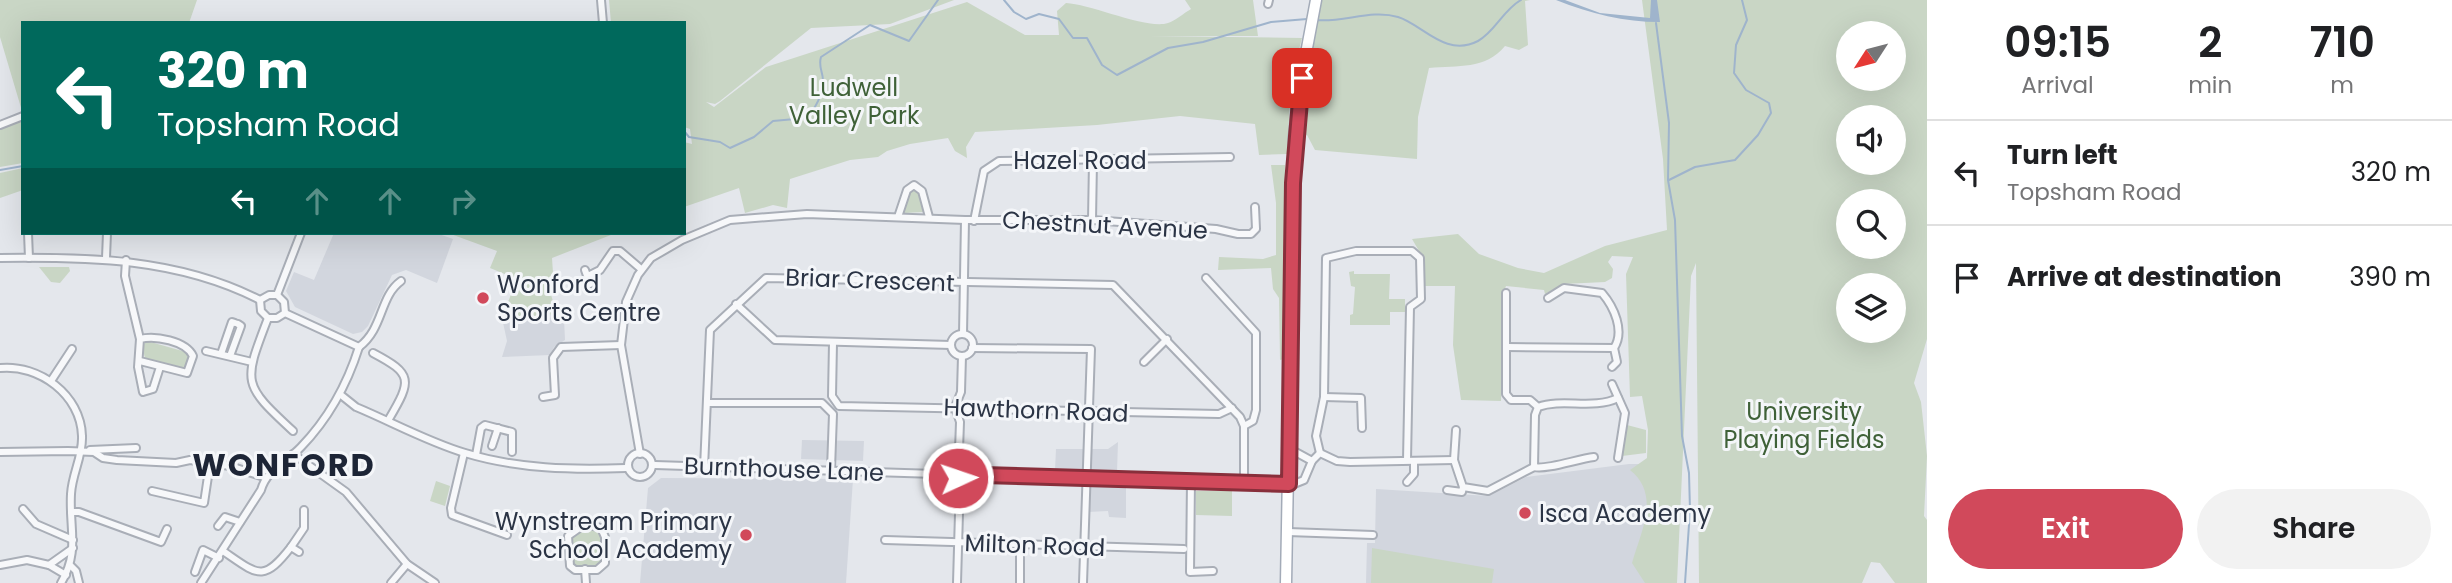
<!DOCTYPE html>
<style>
:root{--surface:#fff;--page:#f2f2f2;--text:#202124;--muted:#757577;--line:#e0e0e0;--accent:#d1495b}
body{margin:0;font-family:Poppins,sans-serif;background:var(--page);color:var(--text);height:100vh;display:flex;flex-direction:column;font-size:26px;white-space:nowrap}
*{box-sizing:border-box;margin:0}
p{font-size:23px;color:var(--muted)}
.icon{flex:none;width:38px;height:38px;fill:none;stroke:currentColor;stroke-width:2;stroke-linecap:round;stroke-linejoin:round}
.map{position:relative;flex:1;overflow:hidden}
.sheet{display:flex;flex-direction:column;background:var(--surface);width:525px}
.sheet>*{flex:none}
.hud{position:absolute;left:21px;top:21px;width:665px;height:214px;border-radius:0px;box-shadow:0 7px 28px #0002;background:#00695c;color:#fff;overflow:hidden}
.needle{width:46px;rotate:234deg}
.fabs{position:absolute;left:1836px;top:21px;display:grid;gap:14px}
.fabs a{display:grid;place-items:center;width:70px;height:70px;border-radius:50%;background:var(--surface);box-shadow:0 7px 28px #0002;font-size:35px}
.pin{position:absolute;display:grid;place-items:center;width:60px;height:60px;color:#fff;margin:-30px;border-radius:14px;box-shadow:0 4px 10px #0006}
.me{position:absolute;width:77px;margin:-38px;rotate:87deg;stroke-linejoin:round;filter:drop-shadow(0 0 5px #0008)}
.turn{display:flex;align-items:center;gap:24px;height:147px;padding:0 21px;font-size:32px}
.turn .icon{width:91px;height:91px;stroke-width:2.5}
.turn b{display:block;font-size:49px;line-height:60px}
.lanes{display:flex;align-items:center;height:66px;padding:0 21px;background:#0003;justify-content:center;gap:35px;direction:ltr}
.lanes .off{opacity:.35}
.eta{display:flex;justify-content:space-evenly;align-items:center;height:119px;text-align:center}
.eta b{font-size:42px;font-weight:600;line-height:49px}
.action{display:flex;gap:14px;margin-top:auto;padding:14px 21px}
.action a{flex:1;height:80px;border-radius:42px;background:var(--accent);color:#fff;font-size:28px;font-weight:600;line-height:80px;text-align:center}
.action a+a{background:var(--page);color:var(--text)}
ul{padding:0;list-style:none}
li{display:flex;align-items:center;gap:21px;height:105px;padding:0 21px;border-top:2px solid var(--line)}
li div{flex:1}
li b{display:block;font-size:26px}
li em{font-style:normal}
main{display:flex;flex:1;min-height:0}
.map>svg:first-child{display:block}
</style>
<main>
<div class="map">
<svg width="1927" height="583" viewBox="0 0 1927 583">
<rect width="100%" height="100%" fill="#e4e7ec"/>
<!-- built -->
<g fill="#d2d6de">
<path d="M334,233H436L453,239L437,283L406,270L392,275L368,326L362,332L353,334L295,307L286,291L294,272L314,280Z"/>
<path d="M557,314L564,319L565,340L554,347L550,355L502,357L507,341L502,318Z"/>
<path d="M802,440L864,441L863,461L801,459Z"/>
<path d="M1118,442L1117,472H1091V449H1108Z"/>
<path d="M1056,449H1083V471L1055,470Z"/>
<path d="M1629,464H1655L1664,583H1366L1367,543H1375L1376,489L1489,496L1526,477Z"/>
<path d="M661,478L853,479L846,583H640L648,488Z"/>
<path d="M1091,482L1126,488V518L1109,517L1108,511L1088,512Z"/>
</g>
<!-- green -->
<g fill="#c9d6c5" fill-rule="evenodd">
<path d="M0,0H197L189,23H23L22,111L0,37Z"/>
<path d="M609,0H954L890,24L811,28L720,101L715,104L706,102L714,107L766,67L967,2L1025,35H1059L1057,11L1066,3C1091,4 1147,30 1168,23C1175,21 1184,13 1191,9L1185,0H1253L1258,36H1150L1302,38L1291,81L1287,154L1259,155L1255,124L1180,116L1097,125L975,132L966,147L967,158L955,151L948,138L910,144L887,151L878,157L850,160L790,179L787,208L773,205L745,213L739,188L684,207V142L692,144L690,129L684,127V23H611Z"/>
<path d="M1322,0H1530L1525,1L1528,45L1519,50L1505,46C1485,70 1458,65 1429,68L1418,117L1417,159L1315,150L1307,135L1299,133L1304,94Z"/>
<path d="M1642,0H1927V339L1914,383L1921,402L1927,456L1924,516L1927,520V583H1895L1880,563L1871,562L1862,583H1699L1696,263L1691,276L1677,583H1645L1632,563C1641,531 1661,495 1630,470L1647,458L1648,430L1642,396L1630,397L1626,274L1633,257L1612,256L1608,262L1613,269L1612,278L1605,282L1563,284L1545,294L1544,290L1506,286L1503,294L1501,401L1461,400L1453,345L1455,286H1422V256L1412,239L1458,234L1479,254L1518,268L1544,273L1605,246L1667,230L1663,159ZM1848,33H1894V79H1848ZM1848,117H1894V163H1848ZM1848,201H1894V247H1848ZM1848,285H1894V331H1848Z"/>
<path d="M23,120V163L0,167V129Z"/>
<path d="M1271,165H1285L1284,359L1280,360L1279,298L1273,289L1271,268L1218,270L1219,257L1263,259L1276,255V203Z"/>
<path d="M23,168V190L0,198V173Z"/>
<path d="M913,188L917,189L923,212L904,213L909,192Z"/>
<path d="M448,233H616L552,258L553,273L547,282L557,314L508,319L502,318L513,289H523L526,283L490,268L497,251Z"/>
<path d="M39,267H69L70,271L60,283L51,282Z"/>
<path d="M1354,271V274H1390L1389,299H1405V312H1390V325H1350V315L1353,314L1355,287L1351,286L1349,272Z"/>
<path d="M147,341L186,352L189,356L186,370L145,358L142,346Z"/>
<path d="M1627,425L1646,430V453L1622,456Z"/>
<path d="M436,481L450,486L445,506L430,501Z"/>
<path d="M1196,491H1232V516L1196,515Z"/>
<path d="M578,530H594L603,538V560C596,571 582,570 571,564V536Z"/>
<path d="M1372,548L1494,569L1492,583H1371Z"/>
</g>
<!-- water -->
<path fill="#9fb4cc" d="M1556,0H1565L1600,13L1650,18L1651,0H1657L1660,22C1624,22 1591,14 1556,0Z"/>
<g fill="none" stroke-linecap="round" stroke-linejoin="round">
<!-- stream -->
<g stroke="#9fb4cc" stroke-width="2">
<path d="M1004,0L1014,12L1026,19L1039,14L1059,19L1073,38H1087L1102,65L1117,75L1168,48L1203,42L1271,22L1307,19"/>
<path d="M1316,20C1343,23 1371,9 1398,17C1422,24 1445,58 1478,41C1495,32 1503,10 1521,0"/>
<path d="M1656,23L1669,123L1668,180L1675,220L1682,436L1689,473L1690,510L1685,583"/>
<path d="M684,131L689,137L720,142L730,148L754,137L773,121L806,118C815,110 824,92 823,81C823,71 818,67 821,57L870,25L909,41L938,0"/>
<path d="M0,170L23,166"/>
<path d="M1669,180L1695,167L1735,160L1758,135L1771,113L1769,103L1746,90L1734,73L1736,45L1747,20L1742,0"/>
</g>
<defs>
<g id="street">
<path d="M601,0L603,23"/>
<path d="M1268,4L1269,0"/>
<path d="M0,125L23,116"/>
<path d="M898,217L907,190L914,185L922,191L929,217"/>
<path d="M1092,220L1093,161"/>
<path d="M974,221L984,171L999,161L1230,157"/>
<path d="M28,233L29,258"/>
<path d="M0,258C90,257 178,258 260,300"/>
<path d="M106,258L107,233"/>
<path d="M126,260L125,276L140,339"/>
<path d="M585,270L590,284"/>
<path d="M588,276L600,270L613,251H620L641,269"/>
<path d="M1206,278L1256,333V410L1253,421L1244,426"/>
<path d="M1506,293V394L1511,400H1530L1538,407"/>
<path d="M277,295L301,233"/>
<path d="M260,300L269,295H277L284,302L285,313"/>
<path d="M260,300L261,311L268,318H277L285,313"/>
<path d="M736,304L775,340L951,345"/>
<path d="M285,313L359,347"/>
<path d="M268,318C243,383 242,384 293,431"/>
<path d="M963,334L965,220"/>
<circle cx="962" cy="345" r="11"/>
<path d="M833,343L832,396L839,406L1219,414L1232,408"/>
<path d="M359,347C384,328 379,297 401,281"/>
<path d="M1507,347L1614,348C1625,331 1614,307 1602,293L1564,288L1548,298"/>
<path d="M972,348L1091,349L1083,583"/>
<path d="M206,351L252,362"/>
<path d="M373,353C413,374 412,380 389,419"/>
<path d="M221,354L232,322L235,323"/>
<path d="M230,356L241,326L238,324"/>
<path d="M140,361L187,373L193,356C186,341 155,335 140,339L138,367L143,392L153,389L160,367"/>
<path d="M1144,362L1167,339"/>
<path d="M1612,367L1617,362L1614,348"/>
<path d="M0,368C39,364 81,395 82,436C83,456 72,474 71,494C69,529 80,551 61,583"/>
<path d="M51,381L72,349"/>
<path d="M1612,384L1625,413L1618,458"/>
<path d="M341,395L356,407C392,422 428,442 465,453C518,469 572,470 626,468"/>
<path d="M543,397L555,395L553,358L561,347L621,345"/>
<path d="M1324,397L1361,398L1362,428"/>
<path d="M708,403H822L833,414L831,469"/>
<path d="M492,446L498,428"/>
<path d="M1290,449L1312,461"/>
<path d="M90,450L136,448"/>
<path d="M0,452L68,451L94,452L103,458L117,460L176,463L190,460L230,466L264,477"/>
<circle cx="640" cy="465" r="12"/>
<path d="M464,453L451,508L452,515L507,535"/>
<path d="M1320,453L1316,436L1324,397L1326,258L1356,251H1412L1420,258L1421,299L1410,307L1407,460"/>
<path d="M293,454L346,492L407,564L435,583"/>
<path d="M640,454L621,345L626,302L638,275L651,258L682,240L730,220L807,214L965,220H1092L1216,229L1238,234H1251L1256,229L1255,207"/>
<path d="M476,455L481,428L485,425L512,432V452"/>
<path d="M1454,460L1463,487L1488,491L1534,467L1535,415L1538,407C1563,398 1593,410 1618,398"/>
<path d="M1454,460L1456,430"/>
<path d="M655,465L936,474L958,478L1078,477L1294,484L1304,480L1312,461L1320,453L1337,461L1350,462L1454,460"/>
<path d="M1534,467C1547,470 1577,459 1594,457"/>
<path d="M704,468L710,330L766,278L1113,285L1240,417L1244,426V482"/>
<path d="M958,478L960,422L955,407L961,392L962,356"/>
<path d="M1191,480L1190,572L1213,571"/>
<path d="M1407,482L1414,474V461"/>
<path d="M1447,490L1462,492L1463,487"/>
<path d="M152,491L204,503L210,463"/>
<path d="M23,509L36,524L73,540"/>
<path d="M71,512H79L161,542L167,529"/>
<path d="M585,524L601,528L605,537V563L597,570H575L570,566L568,536Z"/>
<path d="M218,526L225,517L240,522"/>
<path d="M1288,532L1373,535"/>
<path d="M885,540L1184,549"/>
<path d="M291,547L304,528V510"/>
<path d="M223,551C258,575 263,583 291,547L299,552"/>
<path d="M0,565L27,560L49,565L73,548"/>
<path d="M49,565L66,575"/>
<path d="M71,566L76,571L79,583"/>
<path d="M585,569L586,583"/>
<path d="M195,572L203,550L219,558"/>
<path d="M201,583L261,490C267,469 286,463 301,447C329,418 347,385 359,347"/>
<path d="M391,583L407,564"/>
<path d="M957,583L960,478"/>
<path d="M1020,583V546"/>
</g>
<path id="primary" d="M1286,583L1294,137L1298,96L1316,0"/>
</defs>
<!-- street casing -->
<use href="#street" stroke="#a9aeb7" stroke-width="10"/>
<!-- primary casing -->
<use href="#primary" stroke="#a3abb8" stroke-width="13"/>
<!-- street -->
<use href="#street" stroke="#f7f8fa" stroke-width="6"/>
<!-- primary -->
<use href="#primary" stroke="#fff" stroke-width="10"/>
</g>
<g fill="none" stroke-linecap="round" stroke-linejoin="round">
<defs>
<path id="route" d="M958,478L983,475L1289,484L1293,183L1302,78"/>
</defs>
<!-- route casing -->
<use href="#route" stroke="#882f3b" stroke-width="18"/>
<!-- route -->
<use href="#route" stroke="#d1495b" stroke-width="12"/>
</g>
<!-- markers -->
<g fill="#d1495b" stroke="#f4f6f9" stroke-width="2.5">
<circle cx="483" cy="298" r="7"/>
<circle cx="1525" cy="513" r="7"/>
<circle cx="746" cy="535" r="7"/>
</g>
<g text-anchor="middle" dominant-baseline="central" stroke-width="6" stroke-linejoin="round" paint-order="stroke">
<!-- park labels -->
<g font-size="24" fill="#3f6138" stroke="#f4f6f9">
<text x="854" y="87">Ludwell<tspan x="854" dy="28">Valley Park</tspan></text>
<text x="1804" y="411">University<tspan x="1804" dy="28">Playing Fields</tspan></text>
</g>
<!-- street labels -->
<g font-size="24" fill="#2b3445" stroke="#f4f6f9">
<text x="1080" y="160">Hazel Road</text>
<text transform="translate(1105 225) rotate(3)">Chestnut Avenue</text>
<text transform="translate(870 280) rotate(2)">Briar Crescent</text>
<text transform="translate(1036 410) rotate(2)">Hawthorn Road</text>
<text transform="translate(784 469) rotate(2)">Burnthouse Lane</text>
<text transform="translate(1035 545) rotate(2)">Milton Road</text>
</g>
<!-- poi labels -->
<g font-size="24" fill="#2b3445" stroke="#f4f6f9" text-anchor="start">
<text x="497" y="284">Wonford<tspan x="497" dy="28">Sports Centre</tspan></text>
<text x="1539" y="513">Isca Academy</text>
<text x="732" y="521" text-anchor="end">Wynstream Primary<tspan x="732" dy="28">School Academy</tspan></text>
</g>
<!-- district labels -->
<g font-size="32" font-weight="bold" letter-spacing="2" fill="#1d2536" stroke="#f4f6f9">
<text x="284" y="464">WONFORD</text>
</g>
</g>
</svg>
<div class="fabs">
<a><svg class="needle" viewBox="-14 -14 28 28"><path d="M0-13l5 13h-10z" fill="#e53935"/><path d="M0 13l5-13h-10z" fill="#757577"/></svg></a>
<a><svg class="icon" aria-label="sound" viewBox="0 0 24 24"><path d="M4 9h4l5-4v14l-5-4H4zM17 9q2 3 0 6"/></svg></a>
<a><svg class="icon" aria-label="search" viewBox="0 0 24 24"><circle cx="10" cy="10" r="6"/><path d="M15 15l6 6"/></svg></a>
<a><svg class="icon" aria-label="layers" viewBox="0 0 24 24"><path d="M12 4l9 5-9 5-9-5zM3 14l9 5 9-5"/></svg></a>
</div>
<div class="pin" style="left:1302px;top:78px;background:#d93025"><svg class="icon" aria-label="arrive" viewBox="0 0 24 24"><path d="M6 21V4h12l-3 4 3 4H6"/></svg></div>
<svg class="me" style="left:958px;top:478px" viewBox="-20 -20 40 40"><circle r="17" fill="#d1495b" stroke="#fff" stroke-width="3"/><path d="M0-11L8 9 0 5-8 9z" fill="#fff"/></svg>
<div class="hud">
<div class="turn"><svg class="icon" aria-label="left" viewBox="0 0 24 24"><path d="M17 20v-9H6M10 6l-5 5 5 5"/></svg><div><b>320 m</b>Topsham Road</div></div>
<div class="lanes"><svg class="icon" aria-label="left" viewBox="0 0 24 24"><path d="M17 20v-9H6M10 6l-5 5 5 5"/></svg><svg class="icon off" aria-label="ahead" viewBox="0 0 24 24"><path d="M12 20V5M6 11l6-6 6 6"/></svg><svg class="icon off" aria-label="ahead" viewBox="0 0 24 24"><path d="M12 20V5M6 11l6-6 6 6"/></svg><svg class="icon off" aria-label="right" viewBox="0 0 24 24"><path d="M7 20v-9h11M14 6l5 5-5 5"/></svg></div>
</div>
</div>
<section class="sheet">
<div class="eta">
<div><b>09:15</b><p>Arrival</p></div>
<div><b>2</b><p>min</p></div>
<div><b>710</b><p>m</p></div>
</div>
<ul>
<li><svg class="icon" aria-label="left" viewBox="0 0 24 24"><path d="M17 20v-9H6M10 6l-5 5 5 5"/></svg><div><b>Turn left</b><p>Topsham Road</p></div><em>320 m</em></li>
<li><svg class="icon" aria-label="arrive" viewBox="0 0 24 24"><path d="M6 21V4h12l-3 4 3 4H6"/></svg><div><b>Arrive at destination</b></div><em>390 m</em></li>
</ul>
<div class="action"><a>Exit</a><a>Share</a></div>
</section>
</main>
